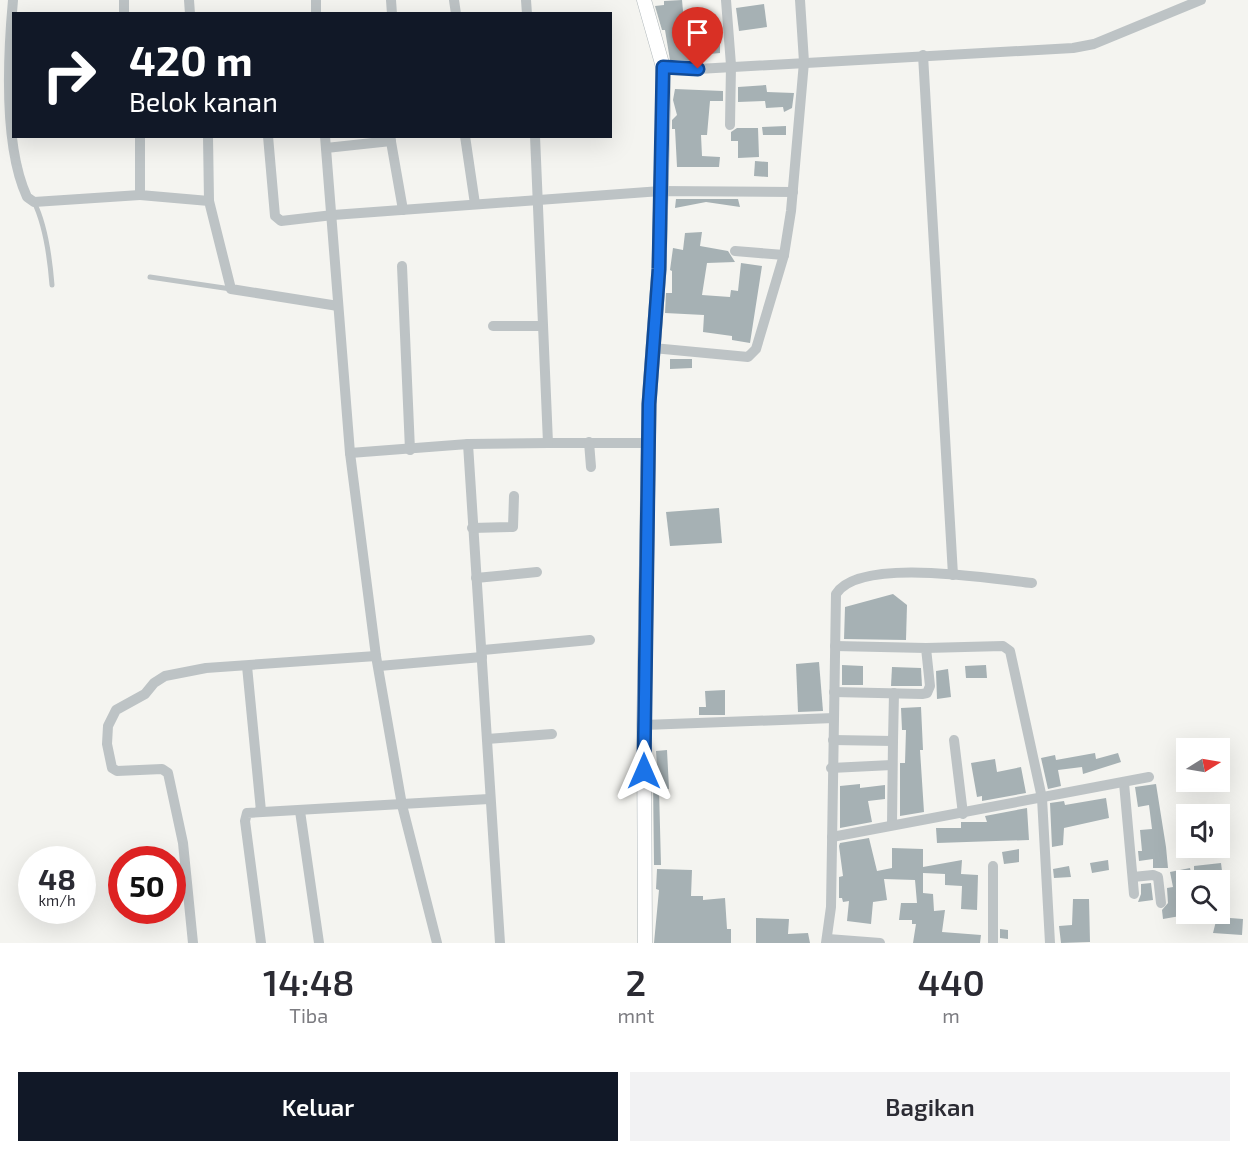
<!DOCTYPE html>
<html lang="id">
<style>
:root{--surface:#fff;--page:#f2f2f3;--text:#2b2b33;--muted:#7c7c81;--accent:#111827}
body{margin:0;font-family:"Exo 2",sans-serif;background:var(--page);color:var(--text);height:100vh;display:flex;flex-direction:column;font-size:22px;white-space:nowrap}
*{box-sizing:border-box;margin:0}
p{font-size:20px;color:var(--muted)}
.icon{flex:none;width:33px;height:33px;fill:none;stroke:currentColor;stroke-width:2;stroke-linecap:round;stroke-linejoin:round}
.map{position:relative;height:943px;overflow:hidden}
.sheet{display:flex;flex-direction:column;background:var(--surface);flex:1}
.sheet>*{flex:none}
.top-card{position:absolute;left:12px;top:12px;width:600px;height:126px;border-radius:0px;box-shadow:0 6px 24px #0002;background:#111827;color:#fff;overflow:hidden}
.needle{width:39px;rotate:79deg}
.tools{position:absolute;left:1176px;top:738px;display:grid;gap:12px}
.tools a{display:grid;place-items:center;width:54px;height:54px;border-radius:0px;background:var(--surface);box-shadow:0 6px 24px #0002;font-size:30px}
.speed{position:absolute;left:18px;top:846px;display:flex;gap:12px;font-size:30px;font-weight:700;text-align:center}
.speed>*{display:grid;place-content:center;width:78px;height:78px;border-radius:50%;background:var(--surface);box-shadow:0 6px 24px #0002;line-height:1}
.speed small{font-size:15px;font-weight:400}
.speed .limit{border:9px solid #d22;background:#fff;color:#111}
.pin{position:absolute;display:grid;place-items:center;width:51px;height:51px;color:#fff;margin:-62px -26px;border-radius:50% 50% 50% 0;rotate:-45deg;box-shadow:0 0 6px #0007}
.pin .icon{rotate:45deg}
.me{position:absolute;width:66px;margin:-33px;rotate:0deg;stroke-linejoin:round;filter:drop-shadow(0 0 4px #0008)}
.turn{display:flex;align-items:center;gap:21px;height:126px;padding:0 18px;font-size:27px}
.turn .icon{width:78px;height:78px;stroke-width:2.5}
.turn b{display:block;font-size:42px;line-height:51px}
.eta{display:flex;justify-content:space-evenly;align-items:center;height:102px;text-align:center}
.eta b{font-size:36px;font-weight:600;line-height:42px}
.cta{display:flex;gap:12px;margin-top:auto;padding:12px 18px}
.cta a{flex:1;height:69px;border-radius:0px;background:var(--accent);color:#fff;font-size:24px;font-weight:600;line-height:69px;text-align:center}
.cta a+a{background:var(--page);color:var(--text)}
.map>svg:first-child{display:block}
</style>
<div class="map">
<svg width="1248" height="943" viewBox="0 0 1248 943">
<rect width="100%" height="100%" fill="#f4f4f0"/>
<!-- building -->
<g fill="#a6b1b4">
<path d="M682,0L685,33H693L694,45L720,41V53L699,55V61L670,60L665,30H662L655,6L664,5V1Z"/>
<path d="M764,4L767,27L739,31L736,8Z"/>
<path d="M766,85L767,92L794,93L792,108L784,112L783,107L766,108L765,101L738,102V87Z"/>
<path d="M675,89L723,91V101H710L707,135H701L702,156L720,157L719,167H677L675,129H672V120L677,115L673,100Z"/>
<path d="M786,126V135H763L762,127Z"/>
<path d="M737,128H758L759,157L738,158V141H731V132Z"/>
<path d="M755,161L768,162V177L754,176Z"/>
<path d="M676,199H738L740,207L706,202L675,208Z"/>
<path d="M702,232L700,246L728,251L735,262L707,263L702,295L730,297L731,290L738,291L741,263L762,266L750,343L732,340V336L703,332L704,315L665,313L666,293H672V271L670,270L673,248L683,250L685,233Z"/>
<path d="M670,359H692V368L670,369Z"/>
<path d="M719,508L722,543L670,546L666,512Z"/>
<path d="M893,594L907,605L906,640L844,639L845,607Z"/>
<path d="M819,662L823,711L798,712L796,664Z"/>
<path d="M842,665L863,666V685H842Z"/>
<path d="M986,665L987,678H966L965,666Z"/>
<path d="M892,667L921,668L922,686H891Z"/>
<path d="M948,669L951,697L937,699L936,671Z"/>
<path d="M725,690V715H699V707H706L705,691Z"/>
<path d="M921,707L923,750H920L924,812L900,816V763H905L906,730H902L901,708Z"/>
<path d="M667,750L669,789H659L661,865H654L653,780H658L656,751Z"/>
<path d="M1095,753L1096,759L1118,753L1121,762L1083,774L1082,767L1058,770L1061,786L1048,789L1041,758L1055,755L1056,760Z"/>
<path d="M995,759L997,772L1021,767L1026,793L982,801V796L977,797L971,763Z"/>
<path d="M860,784V788L885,785V799L868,801L872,822L840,828V786Z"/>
<path d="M1156,784L1166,847L1168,868H1153V859L1139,861L1138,851H1142L1140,830L1152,829L1149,805L1138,807L1135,787Z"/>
<path d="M1106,798L1109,818L1064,828L1063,845L1052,847L1050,803L1064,801L1065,805Z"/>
<path d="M1027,808L1029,840L937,843L936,828H961V822H987L985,816Z"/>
<path d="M869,838L877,871L892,868V848L923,849V867L962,860L961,874L978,875L977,910L961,909L962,886L945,885V874L923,873V893L933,894L934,911L945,910L942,932L981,935L980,943H913L916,924H912V920H899L901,903H917L915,880L884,879L887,900L873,902L871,924L847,921L849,901L843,902L842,898H839V877L843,876L839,846L840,843Z"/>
<path d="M1019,849V862L1004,864L1002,852Z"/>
<path d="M1108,860L1109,870L1092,873L1090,863Z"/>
<path d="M1221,863L1222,871L1194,875V866Z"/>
<path d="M1069,866L1071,877L1054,878L1053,869Z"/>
<path d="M1190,868L1192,877L1186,878V915L1163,919L1162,910L1168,903L1167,888L1173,887L1170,872Z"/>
<path d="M657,869L692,870L691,896H703V900L725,898L727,929H731V943H654L659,890L656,889Z"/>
<path d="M1151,883L1153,900L1138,902L1141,894V884Z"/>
<path d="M1073,899H1089L1090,942L1061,943L1059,926L1072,925Z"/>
<path d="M1217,917L1243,919L1242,935L1213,933Z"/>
<path d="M756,918L789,919L788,934L808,933L810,943H756Z"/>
<path d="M1000,929L1008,930V939L1000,938Z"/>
</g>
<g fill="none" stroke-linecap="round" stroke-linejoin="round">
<defs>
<path id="secondary" d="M644,0L663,67V111L659,269L649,404L644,725L645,943"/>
</defs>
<!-- secondary casing -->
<use href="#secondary" stroke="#adb5b8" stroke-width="15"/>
<!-- lane -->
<g stroke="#bdc3c5" stroke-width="5">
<path d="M34,202C45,224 50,260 52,285"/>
<path d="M150,277L231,289"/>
</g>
<!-- street -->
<g stroke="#bdc3c5" stroke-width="10">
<path d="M13,0C8,55 3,145 27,197L34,202L140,195"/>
<path d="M189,0L190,14"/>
<path d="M316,0V14"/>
<path d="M391,0L392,14"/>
<path d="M454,0L456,14"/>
<path d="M526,0L527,14"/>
<path d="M726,0L731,65L730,125"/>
<path d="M124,14V0"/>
<path d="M923,55L953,575"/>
<path d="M663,67L698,69L1073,48L1094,44L1201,0"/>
<path d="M140,136V195L209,201L231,289L338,306"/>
<path d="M208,136L209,201"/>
<path d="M268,136L275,216L281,221L333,215L661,191L793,192"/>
<path d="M325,136L350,453L376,656L402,805L437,943"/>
<path d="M390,136L403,210"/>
<path d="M465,136L475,204"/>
<path d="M535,136L548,443H649"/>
<path d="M326,148L391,141"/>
<path d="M735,251L784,255"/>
<path d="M402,266L410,450"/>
<path d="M493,326H542"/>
<path d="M653,348L748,357L756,349L784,255L791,211L804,62L800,0"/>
<path d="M589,442L591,467"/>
<path d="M468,444L500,943"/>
<path d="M350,453L468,444L548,443"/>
<path d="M472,528L513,527L514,496"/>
<path d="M476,578L537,572"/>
<path d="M926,648L1003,646L1010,651L1042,798L1050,943"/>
<path d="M483,650L590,640"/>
<path d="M247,666L261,811"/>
<path d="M379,666L482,657"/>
<path d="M834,692L922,694L927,693L930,686L926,648L835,646"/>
<path d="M644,725L834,718"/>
<path d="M487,739L552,734"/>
<path d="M833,740L893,741L894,693"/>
<path d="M954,740L963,814"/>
<path d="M831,768L892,765"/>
<path d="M1124,783L1134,894"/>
<path d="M300,811L319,943"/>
<path d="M892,825L893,741"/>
<path d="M832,837L1149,777"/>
<path d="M993,866V943"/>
<path d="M1133,877L1153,875L1158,877L1161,903"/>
<path d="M828,939L880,943"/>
<path d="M193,943L183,843L168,773L162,769L117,771L112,768L107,744L108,726L116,710L145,694L154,683L165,676L206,668L376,656"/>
<path d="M261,943L245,821L247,813L489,799"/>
<path d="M826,943L831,907L836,594C859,556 992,579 1032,583"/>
</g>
<!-- secondary -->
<use href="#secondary" stroke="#fff" stroke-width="14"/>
</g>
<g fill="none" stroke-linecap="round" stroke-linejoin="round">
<defs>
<path id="route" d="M644,771L649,404L659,269L663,67L698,69"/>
</defs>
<!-- route casing -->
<use href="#route" stroke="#114b97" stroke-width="15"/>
<!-- route -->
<use href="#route" stroke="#1a73e8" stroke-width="10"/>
</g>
</svg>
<div class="tools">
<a><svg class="needle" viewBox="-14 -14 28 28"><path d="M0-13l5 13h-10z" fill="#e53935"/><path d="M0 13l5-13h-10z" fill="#7c7c81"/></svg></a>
<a><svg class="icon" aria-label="sound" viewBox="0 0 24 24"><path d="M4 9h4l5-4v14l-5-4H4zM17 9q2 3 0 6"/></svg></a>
<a><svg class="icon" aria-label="search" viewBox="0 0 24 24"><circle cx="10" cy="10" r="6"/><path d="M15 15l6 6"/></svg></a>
</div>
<div class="speed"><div>48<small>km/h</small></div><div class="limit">50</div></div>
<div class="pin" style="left:698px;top:69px;background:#d93025"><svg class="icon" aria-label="arrive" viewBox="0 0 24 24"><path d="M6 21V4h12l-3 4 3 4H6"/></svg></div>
<svg class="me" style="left:644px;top:771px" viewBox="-20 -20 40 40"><path d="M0-17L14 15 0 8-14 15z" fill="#1a73e8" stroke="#fff" stroke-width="4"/></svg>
<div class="top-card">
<div class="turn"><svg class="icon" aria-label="right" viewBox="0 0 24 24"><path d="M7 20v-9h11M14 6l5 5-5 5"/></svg><div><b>420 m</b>Belok kanan</div></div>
</div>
</div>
<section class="sheet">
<div class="eta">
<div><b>14:48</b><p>Tiba</p></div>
<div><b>2</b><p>mnt</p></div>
<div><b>440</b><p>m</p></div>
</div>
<div class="cta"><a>Keluar</a><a>Bagikan</a></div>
</section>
